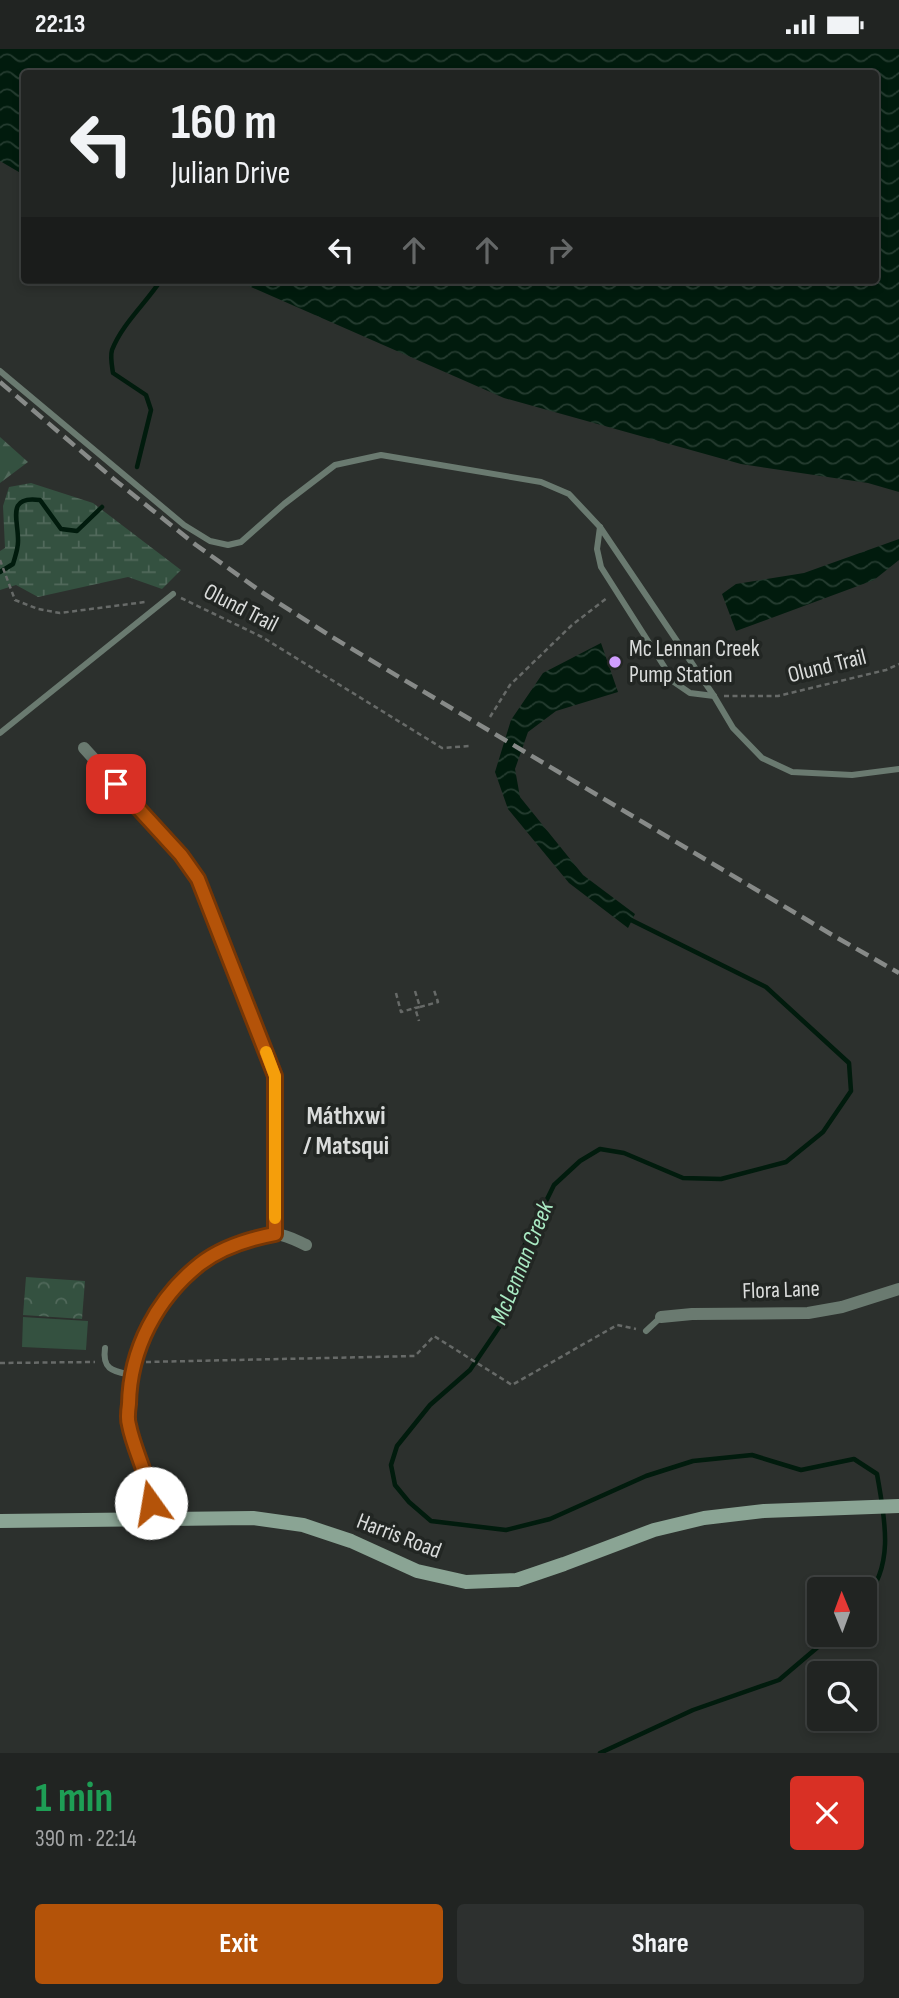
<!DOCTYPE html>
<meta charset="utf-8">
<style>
:root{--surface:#212422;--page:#2d302f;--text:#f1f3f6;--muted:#a2a4a5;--line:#3e4140;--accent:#b45309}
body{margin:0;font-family:"Sofia Sans Condensed",sans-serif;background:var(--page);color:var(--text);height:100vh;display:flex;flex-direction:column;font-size:26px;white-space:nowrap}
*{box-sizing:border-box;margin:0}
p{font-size:23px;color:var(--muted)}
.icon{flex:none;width:38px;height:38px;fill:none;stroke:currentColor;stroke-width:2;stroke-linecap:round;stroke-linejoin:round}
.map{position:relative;height:1704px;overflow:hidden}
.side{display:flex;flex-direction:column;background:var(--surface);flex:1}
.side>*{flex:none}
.top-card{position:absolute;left:21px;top:21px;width:858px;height:214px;border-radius:7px;box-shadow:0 4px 10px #0003,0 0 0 2px var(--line);background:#212422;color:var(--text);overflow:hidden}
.needle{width:46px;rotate:359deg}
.controls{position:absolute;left:807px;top:1528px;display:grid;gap:14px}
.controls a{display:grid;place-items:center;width:70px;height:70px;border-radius:7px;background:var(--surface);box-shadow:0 4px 10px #0003,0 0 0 2px var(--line);font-size:35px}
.pin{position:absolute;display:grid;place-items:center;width:60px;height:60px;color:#fff;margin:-30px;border-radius:14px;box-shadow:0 4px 10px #0006}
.me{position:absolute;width:77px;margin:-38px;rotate:347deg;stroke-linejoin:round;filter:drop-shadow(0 0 5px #0008)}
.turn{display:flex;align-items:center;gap:24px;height:147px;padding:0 35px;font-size:32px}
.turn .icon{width:91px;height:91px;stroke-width:2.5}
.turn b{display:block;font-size:49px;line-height:60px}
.lanes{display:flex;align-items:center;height:66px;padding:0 35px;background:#0003;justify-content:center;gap:35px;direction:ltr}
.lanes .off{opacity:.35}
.round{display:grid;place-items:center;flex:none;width:74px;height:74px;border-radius:7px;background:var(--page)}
.headline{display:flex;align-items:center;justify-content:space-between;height:119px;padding:0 35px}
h1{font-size:42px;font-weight:700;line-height:52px;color:#1e9e55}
.primary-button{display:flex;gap:14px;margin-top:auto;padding:14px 35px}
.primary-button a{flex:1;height:80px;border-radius:7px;background:var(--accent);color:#fff;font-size:28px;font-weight:700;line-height:80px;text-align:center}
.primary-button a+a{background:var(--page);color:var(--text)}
.status{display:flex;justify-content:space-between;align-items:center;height:49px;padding:0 35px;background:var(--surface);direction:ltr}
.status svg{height:19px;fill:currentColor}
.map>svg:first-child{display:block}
</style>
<div class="status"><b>22:13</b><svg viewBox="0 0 49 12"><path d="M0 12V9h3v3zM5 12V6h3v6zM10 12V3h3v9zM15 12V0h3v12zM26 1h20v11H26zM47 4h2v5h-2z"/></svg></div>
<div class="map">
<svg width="899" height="1704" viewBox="0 0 899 1704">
<defs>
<pattern id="forest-firs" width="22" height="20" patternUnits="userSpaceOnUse" patternTransform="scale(1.75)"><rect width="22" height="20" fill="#345140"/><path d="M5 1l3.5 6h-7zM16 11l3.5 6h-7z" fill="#51695b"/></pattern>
<pattern id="wetland-marsh" width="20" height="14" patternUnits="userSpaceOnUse" patternTransform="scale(1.75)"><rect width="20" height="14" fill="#345140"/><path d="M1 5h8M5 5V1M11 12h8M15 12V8" fill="none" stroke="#51695b"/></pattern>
<pattern id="park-crowns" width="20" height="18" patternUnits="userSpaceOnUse" patternTransform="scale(1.75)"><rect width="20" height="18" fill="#345140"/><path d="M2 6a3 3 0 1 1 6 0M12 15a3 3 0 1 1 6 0" fill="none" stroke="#51695b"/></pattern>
<pattern id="water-waves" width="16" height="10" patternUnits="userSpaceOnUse" patternTransform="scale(1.75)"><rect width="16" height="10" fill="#011b0d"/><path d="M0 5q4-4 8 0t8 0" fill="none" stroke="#253c30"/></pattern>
</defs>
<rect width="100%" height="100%" fill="#2c302d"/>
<!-- forest -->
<path fill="url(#forest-firs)" d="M0,388L28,413L0,434Z"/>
<!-- wetland -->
<path fill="url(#wetland-marsh)" d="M31,434L93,454L181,521L162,540L128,528L38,548L16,536L0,541V502L5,499L3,457L9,438Z"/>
<!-- park -->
<path fill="url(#park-crowns)" d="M26,1228L85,1232L82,1270L23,1266Z"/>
<!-- pitch -->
<path fill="#345140" d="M23,1268L88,1272L86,1301L22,1298Z"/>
<!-- water -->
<g fill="url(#water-waves)">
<path d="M0,0H899V443L868,434L741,415L504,349L235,231H875V24H24V126L0,112Z"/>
<path d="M899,490V511L874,531L736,582L722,545L736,535L804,524Z"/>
<path d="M601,594L618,643L556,662L528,683L515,720L520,748L583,826L635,865L628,879L569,834L508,760L495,723L511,671L543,624Z"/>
</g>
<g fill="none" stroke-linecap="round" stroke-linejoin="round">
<!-- stream -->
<g stroke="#011b0d" stroke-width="4.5">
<path d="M137,418L151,361L146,346L113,324C112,317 110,308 112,301C122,275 146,254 161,231"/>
<path d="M0,523L13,515C15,508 18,500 18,493C19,472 5,446 40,451L61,480L77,482L102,458"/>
<path d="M627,869L766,938L849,1014L851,1042L823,1083L786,1113L721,1130L683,1129L624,1104L600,1100L580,1112L554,1136L525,1195L504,1271L470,1321L430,1356L397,1397L391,1416L395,1436L409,1453L431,1472L506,1481L550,1470L646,1427L693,1412L752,1406L801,1421L854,1410L877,1425C884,1466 896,1517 864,1551"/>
<path d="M600,1704L693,1661L779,1631L832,1586"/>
</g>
<!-- path -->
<g stroke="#676a68" stroke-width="2.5" stroke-dasharray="5 3.5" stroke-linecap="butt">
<path d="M0,511L15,551L38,560L60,564L145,553"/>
<path d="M181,549L262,588L442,699L469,697"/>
<path d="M724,647H778L886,621L899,615"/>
<path d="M490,668L510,636L572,576L607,549"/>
<path d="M415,942L420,958L415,959L419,972"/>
<path d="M396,944L401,963L415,959"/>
<path d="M420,958L438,953L434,941"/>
<path d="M146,1313L415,1307L434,1287L512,1336L617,1276L636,1280"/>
<path d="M0,1314L95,1313"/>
</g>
<!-- lane -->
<g stroke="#6a7a70" stroke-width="6">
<path d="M0,322L184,476L210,492L228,496L241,493L284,455L335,416L381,406L541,433L569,445L600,478L714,647L733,679L762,709L792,723L852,726L899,720"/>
<path d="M600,478L597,500L601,518L674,633L690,644L714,647"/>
<path d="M0,684L173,545"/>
<path d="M646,1282L661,1268"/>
<path d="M105,1299C102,1321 113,1322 131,1326"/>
</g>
<!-- street -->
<g stroke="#6a7a70" stroke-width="12">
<path d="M84,699L181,806L198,830L275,1027V1185"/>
<path d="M661,1268L692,1265L808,1264L842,1258L899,1240"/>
<path d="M151,1469C151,1447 146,1427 139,1406C136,1395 128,1383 128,1371C127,1345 130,1317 141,1293C160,1248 197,1213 240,1193C250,1189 265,1184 276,1185C287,1186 297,1192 306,1196"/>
</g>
<!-- secondary -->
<path stroke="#8aa494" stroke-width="14" d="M0,1472L253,1469L303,1476L351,1492L417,1522L466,1533L517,1531L564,1515L654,1481L704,1469L764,1462L899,1457"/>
<!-- rail -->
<path stroke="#878a88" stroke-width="4.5" stroke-dasharray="14 7" stroke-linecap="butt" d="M0,333L116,432L196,496L263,544L332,588L834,887L899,924"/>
</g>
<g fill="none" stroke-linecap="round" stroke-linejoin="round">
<defs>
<path id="route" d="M116,735L181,806L198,830L275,1027V1185C248,1190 222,1198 200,1215C157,1249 130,1300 129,1355C128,1362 127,1370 129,1376C134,1402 149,1427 151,1454"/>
</defs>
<!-- route casing -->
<use href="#route" stroke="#753606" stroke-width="18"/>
<!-- route -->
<use href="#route" stroke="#b45309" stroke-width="12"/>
<!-- slow -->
<path stroke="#f59e0b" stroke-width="12" d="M266,1003L275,1027V1169"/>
</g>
<!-- markers -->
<circle fill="#d09dfe" stroke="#222623" stroke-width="2.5" cx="615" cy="613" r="7"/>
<g text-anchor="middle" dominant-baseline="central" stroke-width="7" stroke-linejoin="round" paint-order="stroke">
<!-- street labels -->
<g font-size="23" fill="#dadcdb" stroke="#222623">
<text transform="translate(241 559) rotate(27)">Olund Trail</text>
<text transform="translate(827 617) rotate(-14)">Olund Trail</text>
<text transform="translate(781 1241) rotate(-2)">Flora Lane</text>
<text transform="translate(399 1487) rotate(21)">Harris Road</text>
</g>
<!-- poi labels -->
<g font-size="23" fill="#dadcdb" stroke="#222623" text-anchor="start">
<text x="629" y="600">Mc Lennan Creek<tspan x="629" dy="26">Pump Station</tspan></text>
</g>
<!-- water labels -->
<g font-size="24" font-style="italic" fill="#a9eac3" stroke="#222623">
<text transform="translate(522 1214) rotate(-68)">McLennan Creek</text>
</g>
<!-- quarter labels -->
<g font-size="26" font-weight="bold" fill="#dadcdb" stroke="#222623">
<text x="346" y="1067">Máthxwi<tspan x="346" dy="30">/ Matsqui</tspan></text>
</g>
</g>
</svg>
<div class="controls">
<a><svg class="needle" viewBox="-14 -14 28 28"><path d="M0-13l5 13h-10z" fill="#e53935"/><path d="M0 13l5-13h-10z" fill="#a2a4a5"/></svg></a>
<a><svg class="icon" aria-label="search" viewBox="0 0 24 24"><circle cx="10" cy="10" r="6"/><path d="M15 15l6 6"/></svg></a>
</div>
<div class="pin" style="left:116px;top:735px;background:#d93025"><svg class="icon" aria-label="arrive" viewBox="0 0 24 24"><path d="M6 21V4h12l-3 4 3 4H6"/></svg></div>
<svg class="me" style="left:151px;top:1454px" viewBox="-20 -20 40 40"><circle r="19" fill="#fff"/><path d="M0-13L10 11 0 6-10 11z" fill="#b45309"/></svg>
<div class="top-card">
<div class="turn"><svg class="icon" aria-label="left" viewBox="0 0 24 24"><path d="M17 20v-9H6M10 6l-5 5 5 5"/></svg><div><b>160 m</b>Julian Drive</div></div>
<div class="lanes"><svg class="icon" aria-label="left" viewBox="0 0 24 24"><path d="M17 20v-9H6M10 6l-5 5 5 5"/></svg><svg class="icon off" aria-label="ahead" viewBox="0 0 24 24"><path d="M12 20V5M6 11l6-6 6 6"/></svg><svg class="icon off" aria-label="ahead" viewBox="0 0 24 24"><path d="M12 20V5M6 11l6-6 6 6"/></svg><svg class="icon off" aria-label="right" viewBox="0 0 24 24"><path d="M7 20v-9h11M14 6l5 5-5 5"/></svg></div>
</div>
</div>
<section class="side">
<div class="headline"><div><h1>1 min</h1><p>390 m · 22:14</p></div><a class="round" style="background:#d93025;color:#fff"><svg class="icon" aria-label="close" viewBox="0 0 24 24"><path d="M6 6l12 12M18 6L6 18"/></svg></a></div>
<div class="primary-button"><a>Exit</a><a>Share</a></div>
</section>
